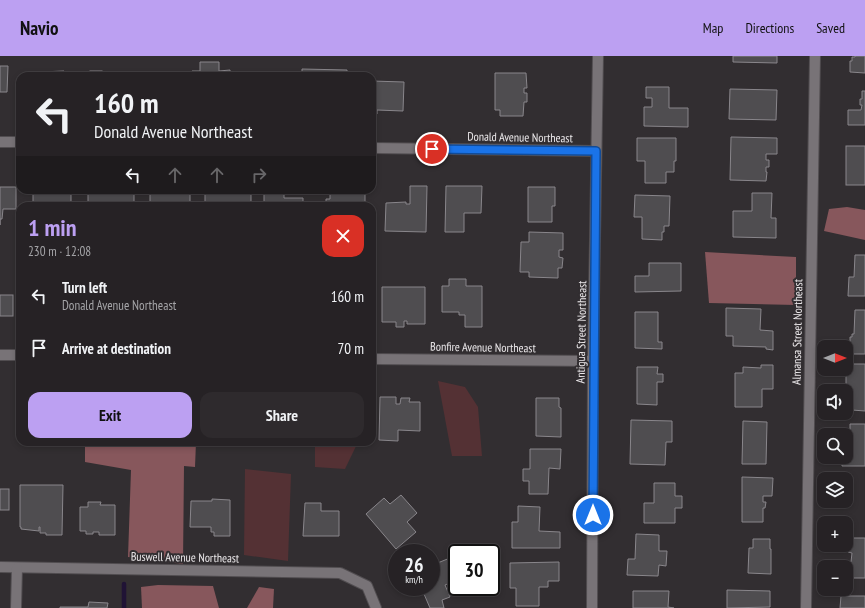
<!DOCTYPE html>
<meta charset="utf-8">
<style>
:root{--surface:#262225;--page:#2e2a2d;--text:#f1f3f6;--muted:#a4a4a7;--line:#423f42;--accent:#bca0f2}
body{margin:0;font-family:"PT Sans Narrow",sans-serif;background:var(--page);color:var(--text);height:100vh;display:flex;flex-direction:column;font-size:15px;white-space:nowrap}
*{box-sizing:border-box;margin:0}
p{font-size:13px;color:var(--muted)}
.icon{flex:none;width:22px;height:22px;fill:none;stroke:currentColor;stroke-width:2;stroke-linecap:round;stroke-linejoin:round}
.map{position:relative;flex:1;overflow:hidden}
.drawer{position:absolute;left:16px;top:146px;width:360px;height:244px;display:flex;flex-direction:column;background:var(--surface);border-radius:12px;box-shadow:0 2px 6px #0003,0 0 0 1px var(--line)}
.drawer>*{flex:none}
.guide{position:absolute;left:16px;top:16px;width:360px;height:122px;border-radius:12px;box-shadow:0 2px 6px #0003,0 0 0 1px var(--line);background:#262225;color:var(--text);overflow:hidden}
.needle{width:26px;rotate:90deg}
.controls{position:absolute;left:817px;top:284px;display:grid;gap:8px}
.controls a{display:grid;place-items:center;width:36px;height:36px;border-radius:8px;background:var(--surface);box-shadow:0 2px 6px #0003,0 0 0 1px var(--line);font-size:20px}
.speed{position:absolute;left:388px;top:488px;display:flex;gap:8px;font-size:20px;font-weight:700;text-align:center}
.speed>*{display:grid;place-content:center;width:52px;height:52px;border-radius:50%;background:var(--surface);box-shadow:0 2px 6px #0003,0 0 0 1px var(--line);line-height:1}
.speed small{font-size:10px;font-weight:400}
.speed .limit{border:2px solid #111;border-radius:6px;background:#fff;color:#111}
.pin{position:absolute;display:grid;place-items:center;width:34px;height:34px;color:#fff;margin:-17px;border:2px solid #fff;border-radius:50%;box-shadow:0 1px 4px #0007}
.me{position:absolute;width:44px;margin:-22px;rotate:0deg;stroke-linejoin:round;filter:drop-shadow(0 0 3px #0008)}
.turn{display:flex;align-items:center;gap:14px;height:84px;padding:0 12px;font-size:18px}
.turn .icon{width:52px;height:52px;stroke-width:2.5}
.turn b{display:block;font-size:28px;line-height:34px}
.lanes{display:flex;align-items:center;height:38px;padding:0 12px;background:#0003;justify-content:center;gap:20px;direction:ltr}
.lanes .off{opacity:.35}
.round{display:grid;place-items:center;flex:none;width:42px;height:42px;border-radius:12px;background:var(--page)}
.overview{display:flex;align-items:center;justify-content:space-between;height:68px;padding:0 12px}
h1{font-size:24px;font-weight:700;line-height:30px;color:var(--accent)}
.cta{display:flex;gap:8px;margin-top:auto;padding:8px 12px}
.cta a{flex:1;height:46px;border-radius:12px;background:var(--accent);color:#111;font-size:16px;font-weight:700;line-height:46px;text-align:center}
.cta a+a{background:var(--page);color:var(--text)}
ul{padding:0;list-style:none}
li{display:flex;align-items:center;gap:12px;height:52px;padding:0 12px}
li div{flex:1}
li b{display:block;font-size:15px}
li em{font-style:normal}
header{display:flex;align-items:center;gap:24px;box-sizing:border-box;height:56px;padding:0 20px;background:var(--accent);color:#111}
header strong{font-size:19px}
nav{display:flex;gap:22px;margin-inline-start:auto;font-size:14px}
.map>svg:first-child{display:block}
</style>
<header>
<strong>Navio</strong>
<nav><a>Map</a><a>Directions</a><a>Saved</a></nav>
</header>
<div class="map">
<svg width="865" height="552" viewBox="0 0 865 552">
<rect width="100%" height="100%" fill="#322e31"/>
<!-- green -->
<g fill="#543134">
<path d="M438,325L465,331L478,351L482,400H452Z"/>
<path d="M315,386H358L345,413L315,411Z"/>
<path d="M245,413L291,418L288,505L244,499Z"/>
</g>
<!-- forest -->
<g fill="#87575c">
<path d="M847,151L865,154V184L824,175L829,153Z"/>
<path d="M705,196L796,201V249L709,247Z"/>
<path d="M85,386H196L195,411L184,410L183,508L128,501L131,414L85,406Z"/>
<path d="M158,529L213,530L219,552H142L141,531Z"/>
<path d="M259,531L274,533L273,552H247Z"/>
</g>
<g fill="none" stroke-linecap="round" stroke-linejoin="round">
<!-- stream -->
<path stroke="#201335" stroke-width="4.5" d="M124,552V528"/>
</g>
<!-- building -->
<g fill="#4f4d50" stroke="#89868b">
<path d="M733,0H777V7L733,6Z"/>
<path d="M855,0H865V17L850,16V5H852V1H855Z"/>
<path d="M200,6H219V15L230,14V20H192V15H200Z"/>
<path d="M0,10H8L7,36H0Z"/>
<path d="M302,13L347,14V20H302Z"/>
<path d="M64,15V20H41V16Z"/>
<rect x="90" y="15" width="12" height="5"/>
<path d="M495,17H526L527,32H524V37H527V46H524L523,60H500V54H495Z"/>
<path d="M372,25L404,26L403,55L377,54V58H372Z"/>
<path d="M646,31H669V52H688V71L644,70V51H652V42H646Z"/>
<path d="M730,33L777,34L776,64L729,63Z"/>
<path d="M862,35H865V69H848V54H861L862,49H860V43H862Z"/>
<path d="M731,81L777,82V98H766V104H769V111H766V116H767L766,125L730,124Z"/>
<path d="M637,82H676V105H674V116H666V127H645V105H637Z"/>
<rect x="846" y="90" width="19" height="39"/>
<path d="M410,130H427L426,176L385,175L386,147L406,146V148H410Z"/>
<path d="M446,130H482L481,157H464V176H445Z"/>
<path d="M0,131H16V153H3L2,163H0V169Z"/>
<path d="M528,131H555V150H552V166H528Z"/>
<rect x="33" y="134" width="38" height="16"/>
<rect x="88" y="134" width="46" height="16"/>
<path d="M148,134H167L168,137L190,138V150H150V134Z"/>
<rect x="205" y="134" width="46" height="16"/>
<path d="M264,134H279V138H284V142H303V150H264Z"/>
<path d="M330,134H365V150H326V143H330Z"/>
<path d="M752,137H772L771,162H776V182L733,181V155H752Z"/>
<path d="M635,139L670,140L669,170H664V176H662V184L642,183V161H634Z"/>
<path d="M529,176L563,177V194H559V201L563,202L562,212H558V222L529,221V216H520L521,186H529Z"/>
<path d="M855,199H865V240H848L849,221H854Z"/>
<path d="M649,207H681V235L635,236V220H649Z"/>
<path d="M449,223H466V230H482V271H465V259H459V256H442V230H449Z"/>
<path d="M382,231H425V268H407V265H404V271H396V266H382Z"/>
<rect x="0" y="239" width="13" height="21"/>
<path d="M726,252L761,253L760,274L773,275V294L766,293V291L733,290V280H726Z"/>
<path d="M855,254H865V298H850V281H852V278H854Z"/>
<path d="M635,256H658V286H662V293L635,292Z"/>
<path d="M846,308H865V355L852,354V332H846Z"/>
<path d="M761,309H773V333H762V351H735V317H743V311L761,312Z"/>
<path d="M637,311H658L657,318H663V326H657V349L637,348Z"/>
<path d="M380,341H396V348H400L401,342H410L409,346H420V375L398,374V385L379,384Z"/>
<path d="M536,342H559V351L561,352V381L536,380Z"/>
<path d="M631,364L672,365V386H666L665,409L630,408Z"/>
<path d="M743,365L767,366L766,408H742Z"/>
<path d="M850,368H865V410H842V401H846V379H850Z"/>
<path d="M30,386H68V388L30,387Z"/>
<path d="M530,393H561L560,413L549,412L548,438H529V425H523V413H530Z"/>
<path d="M742,421L773,422L772,440H763V446H766L765,452H763V466H742Z"/>
<path d="M654,427H675V440H682V452H675V467H644V447H654Z"/>
<path d="M20,429H63L62,479H46V477H40V471H39V475L21,473V471H20Z"/>
<rect x="0" y="433" width="9" height="21"/>
<path d="M401,439L417,457L407,466L416,476L396,493L366,458L384,442L390,448Z"/>
<path d="M212,443L230,444V480H214V476H211V471H190L191,445H212Z"/>
<path d="M88,446H101L100,449H115V479H99V476H93V478H86V475H80V451H88Z"/>
<path d="M305,447H321V455H339V480H303Z"/>
<path d="M518,450L540,451L539,475L560,476V492H512V466H518Z"/>
<path d="M636,478L659,479V495H667L666,510L659,509L658,520L627,519L628,503H635Z"/>
<path d="M848,482H865V522H846V511H840V506H851L852,497L848,496Z"/>
<path d="M753,483H770V493H771V518L748,517L749,492H753Z"/>
<path d="M431,500L435,508L450,502L457,518V524L445,529L450,541L442,544L444,552H430L421,531H431Z"/>
<path d="M559,506V525H548V531H539V550H516V532H510V507Z"/>
<path d="M727,534L770,535V551L727,552Z"/>
<path d="M633,535H669L668,551L674,552H633Z"/>
<path d="M841,540H865V552H840Z"/>
<path d="M89,546L108,547L107,552H60V551H88Z"/>
</g>
<g fill="none" stroke-linecap="round" stroke-linejoin="round">
<defs>
<g id="minor">
<path d="M0,86H20"/>
<path d="M372,92L596,95"/>
<path d="M0,299H20"/>
<path d="M372,303L593,305"/>
<path d="M0,511L340,517L367,530L376,552"/>
<path d="M16,552L17,512"/>
<path d="M592,552L593,305L598,0"/>
<path d="M806,552L815,0"/>
</g>
</defs>
<!-- minor casing -->
<use href="#minor" stroke="#514d50" stroke-width="12"/>
<!-- minor -->
<use href="#minor" stroke="#787377" stroke-width="10"/>
</g>
<g fill="none" stroke-linecap="round" stroke-linejoin="round">
<defs>
<path id="route" d="M432,93L596,95L593,459"/>
</defs>
<!-- route casing -->
<use href="#route" stroke="#114b97" stroke-width="10"/>
<!-- route -->
<use href="#route" stroke="#1a73e8" stroke-width="7"/>
</g>
<g text-anchor="middle" dominant-baseline="central" stroke-width="4" stroke-linejoin="round" paint-order="stroke">
<!-- street labels -->
<g font-size="12" fill="#ece9eb" stroke="#322e31">
<text transform="translate(520 81) rotate(1)">Donald Avenue Northeast</text>
<text transform="translate(581 276) rotate(-89)">Antigua Street Northeast</text>
<text transform="translate(797 276) rotate(-89)">Almansa Street Northeast</text>
<text transform="translate(483 291) rotate(1)">Bonfire Avenue Northeast</text>
<text transform="translate(185 501) rotate(1)">Buswell Avenue Northeast</text>
</g>
</g>
</svg>
<div class="controls">
<a><svg class="needle" viewBox="-14 -14 28 28"><path d="M0-13l5 13h-10z" fill="#e53935"/><path d="M0 13l5-13h-10z" fill="#a4a4a7"/></svg></a>
<a><svg class="icon" aria-label="sound" viewBox="0 0 24 24"><path d="M4 9h4l5-4v14l-5-4H4zM17 9q2 3 0 6"/></svg></a>
<a><svg class="icon" aria-label="search" viewBox="0 0 24 24"><circle cx="10" cy="10" r="6"/><path d="M15 15l6 6"/></svg></a>
<a><svg class="icon" aria-label="layers" viewBox="0 0 24 24"><path d="M12 4l9 5-9 5-9-5zM3 14l9 5 9-5"/></svg></a>
<a>+</a>
<a>−</a>
</div>
<div class="speed"><div>26<small>km/h</small></div><div class="limit">30</div></div>
<div class="pin" style="left:432px;top:93px;background:#d93025"><svg class="icon" aria-label="arrive" viewBox="0 0 24 24"><path d="M6 21V4h12l-3 4 3 4H6"/></svg></div>
<svg class="me" style="left:593px;top:459px" viewBox="-20 -20 40 40"><circle r="17" fill="#1a73e8" stroke="#fff" stroke-width="3"/><path d="M0-11L8 9 0 5-8 9z" fill="#fff"/></svg>
<div class="guide">
<div class="turn"><svg class="icon" aria-label="left" viewBox="0 0 24 24"><path d="M17 20v-9H6M10 6l-5 5 5 5"/></svg><div><b>160 m</b>Donald Avenue Northeast</div></div>
<div class="lanes"><svg class="icon" aria-label="left" viewBox="0 0 24 24"><path d="M17 20v-9H6M10 6l-5 5 5 5"/></svg><svg class="icon off" aria-label="ahead" viewBox="0 0 24 24"><path d="M12 20V5M6 11l6-6 6 6"/></svg><svg class="icon off" aria-label="ahead" viewBox="0 0 24 24"><path d="M12 20V5M6 11l6-6 6 6"/></svg><svg class="icon off" aria-label="right" viewBox="0 0 24 24"><path d="M7 20v-9h11M14 6l5 5-5 5"/></svg></div>
</div>
<section class="drawer">
<div class="overview"><div><h1>1 min</h1><p>230 m · 12:08</p></div><a class="round" style="background:#d93025;color:#fff"><svg class="icon" aria-label="close" viewBox="0 0 24 24"><path d="M6 6l12 12M18 6L6 18"/></svg></a></div>
<ul>
<li><svg class="icon" aria-label="left" viewBox="0 0 24 24"><path d="M17 20v-9H6M10 6l-5 5 5 5"/></svg><div><b>Turn left</b><p>Donald Avenue Northeast</p></div><em>160 m</em></li>
<li><svg class="icon" aria-label="arrive" viewBox="0 0 24 24"><path d="M6 21V4h12l-3 4 3 4H6"/></svg><div><b>Arrive at destination</b></div><em>70 m</em></li>
</ul>
<div class="cta"><a>Exit</a><a>Share</a></div>
</section>
</div>
